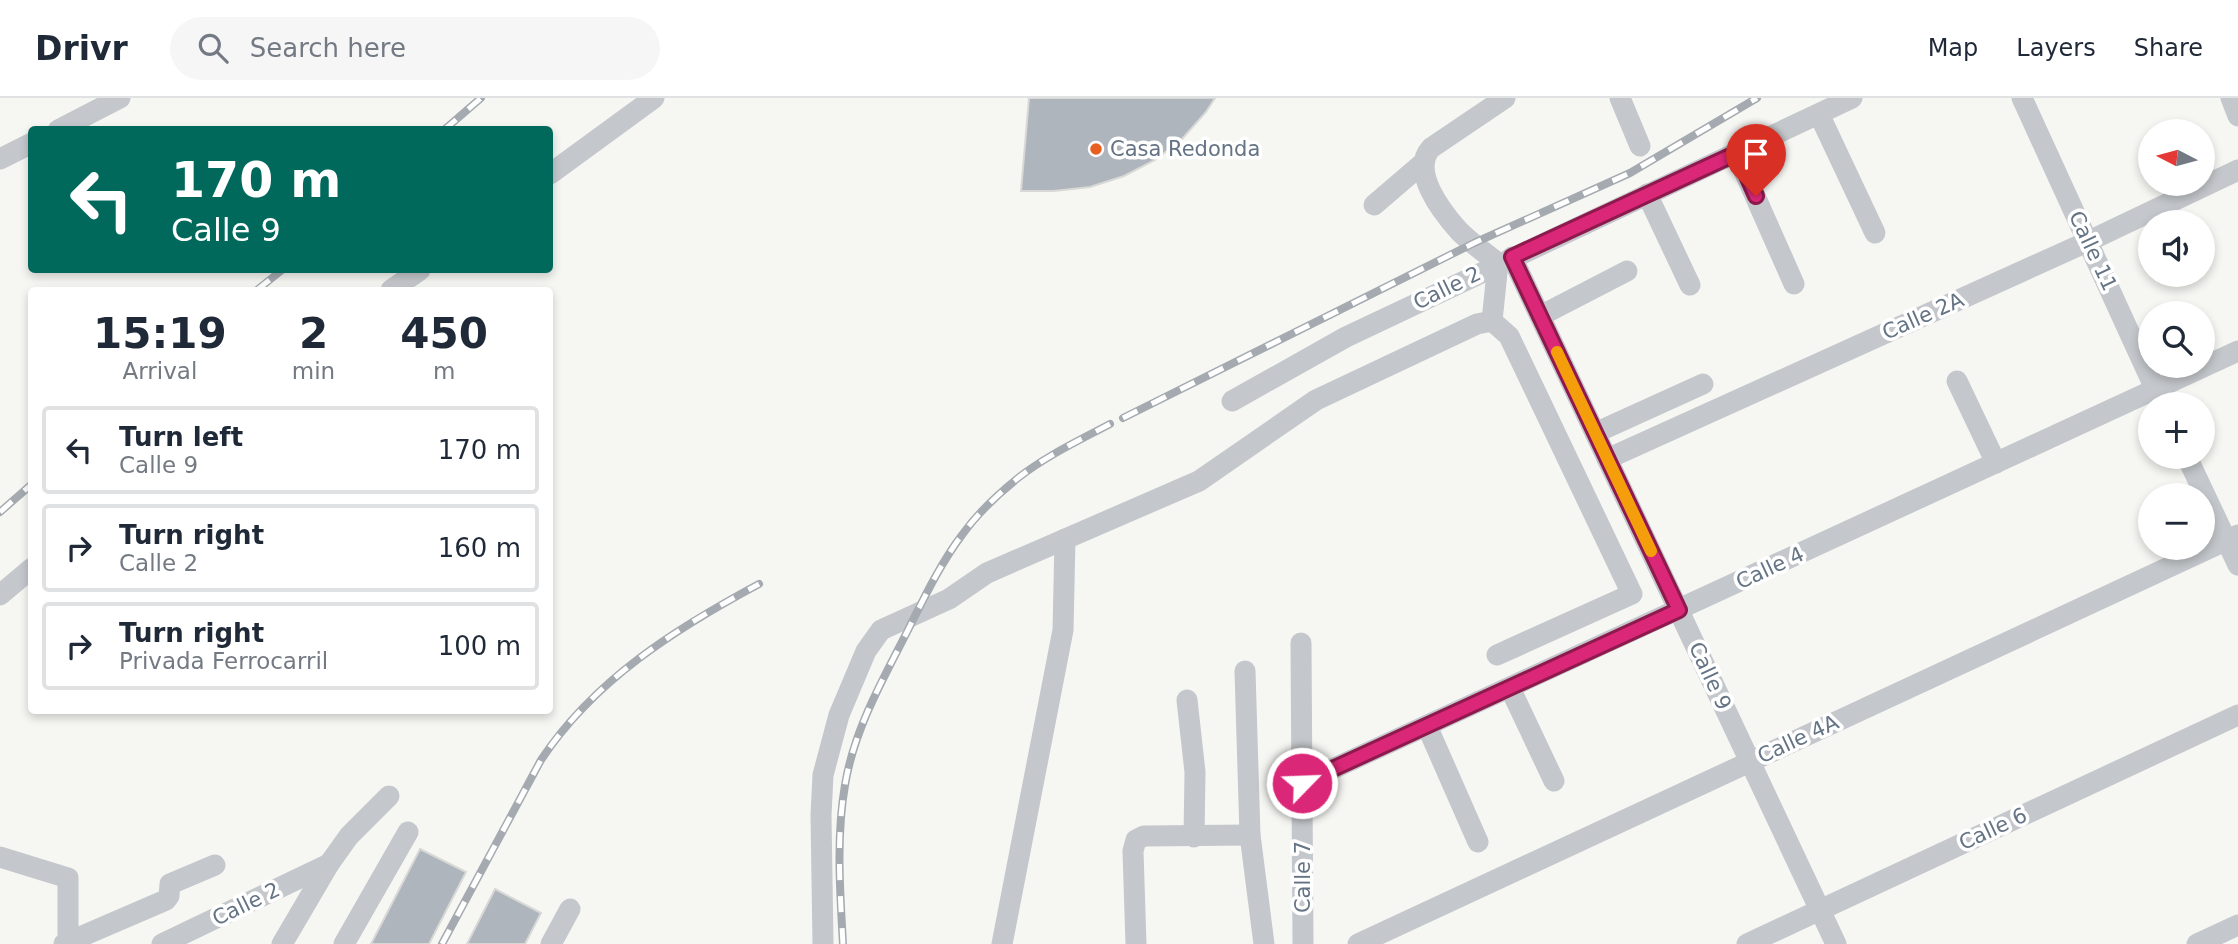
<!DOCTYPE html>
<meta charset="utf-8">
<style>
:root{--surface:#fff;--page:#f6f6f7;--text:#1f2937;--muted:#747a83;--line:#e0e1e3}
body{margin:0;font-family:"DejaVu Sans",sans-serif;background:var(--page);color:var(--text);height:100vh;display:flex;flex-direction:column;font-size:26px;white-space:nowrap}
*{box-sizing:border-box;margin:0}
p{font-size:23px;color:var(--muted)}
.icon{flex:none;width:38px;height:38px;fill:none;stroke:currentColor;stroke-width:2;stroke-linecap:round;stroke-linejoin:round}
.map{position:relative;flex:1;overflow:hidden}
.side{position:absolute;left:28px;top:189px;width:525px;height:427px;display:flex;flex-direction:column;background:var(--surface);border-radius:7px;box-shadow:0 4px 10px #0003}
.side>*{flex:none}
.guide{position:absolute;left:28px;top:28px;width:525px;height:147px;border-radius:7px;box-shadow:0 4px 10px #0003;background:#00695c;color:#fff;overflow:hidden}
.needle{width:46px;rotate:276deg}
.controls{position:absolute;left:2138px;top:21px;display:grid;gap:14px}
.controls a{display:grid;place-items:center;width:77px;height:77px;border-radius:50%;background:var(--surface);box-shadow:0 4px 10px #0003;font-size:35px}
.pin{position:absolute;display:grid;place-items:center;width:60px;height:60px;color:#fff;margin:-72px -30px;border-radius:50% 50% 50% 0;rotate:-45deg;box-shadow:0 0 7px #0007}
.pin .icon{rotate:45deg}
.me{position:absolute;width:77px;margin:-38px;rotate:66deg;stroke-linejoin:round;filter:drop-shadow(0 0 5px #0008)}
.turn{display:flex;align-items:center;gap:24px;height:147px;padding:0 28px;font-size:32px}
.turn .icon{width:91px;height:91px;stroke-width:2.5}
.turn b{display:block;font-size:49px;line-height:60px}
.eta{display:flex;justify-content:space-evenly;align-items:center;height:119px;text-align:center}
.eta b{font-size:42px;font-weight:700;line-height:49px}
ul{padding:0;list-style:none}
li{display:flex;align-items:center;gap:21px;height:88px;margin:0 14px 10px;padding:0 14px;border:4px solid var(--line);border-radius:7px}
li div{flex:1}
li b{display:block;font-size:26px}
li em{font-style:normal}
header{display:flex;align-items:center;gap:42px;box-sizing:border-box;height:98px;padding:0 35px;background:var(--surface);border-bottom:2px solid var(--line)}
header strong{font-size:33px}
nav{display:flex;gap:38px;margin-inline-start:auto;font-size:24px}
.search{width:490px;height:63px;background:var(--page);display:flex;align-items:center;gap:18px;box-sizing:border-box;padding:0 24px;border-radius:38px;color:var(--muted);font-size:26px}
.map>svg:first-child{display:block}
</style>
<header>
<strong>Drivr</strong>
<div class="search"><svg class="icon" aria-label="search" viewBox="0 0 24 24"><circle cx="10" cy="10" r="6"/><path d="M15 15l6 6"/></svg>Search here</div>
<nav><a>Map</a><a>Layers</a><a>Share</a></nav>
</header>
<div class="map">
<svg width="2238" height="846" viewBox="0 0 2238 846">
<rect width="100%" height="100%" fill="#f6f7f3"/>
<!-- building -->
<g fill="#aeb5bc" stroke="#d8d8d6" stroke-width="2">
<path d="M1029,0H1215L1206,14L1182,41L1155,62L1124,78L1090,89L1054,93H1021Z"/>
<path d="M420,751L466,774L429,846H371Z"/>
<path d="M495,791L541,815L525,846H467Z"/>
</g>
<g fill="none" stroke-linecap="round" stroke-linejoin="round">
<!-- minor -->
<g stroke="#c4c7cb" stroke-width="21">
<path d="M1620,0L1640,48"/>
<path d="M2022,0L2162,306"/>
<path d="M2231,0L2238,18"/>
<path d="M1819,16L1875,135"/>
<path d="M58,32L120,0"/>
<path d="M1736,55L1794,186"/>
<path d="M0,61L32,45"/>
<path d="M550,76L654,0"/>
<path d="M1647,96L1690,187"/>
<path d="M1374,107L1423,65"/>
<path d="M1512,159L1836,846"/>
<path d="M1498,165C1485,155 1471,145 1459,133C1442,114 1410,73 1431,50L1505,0"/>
<path d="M391,192L420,172"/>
<path d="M1540,218L1627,173"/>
<path d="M1492,223L1498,165"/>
<path d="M1957,283L1996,365"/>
<path d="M1232,303L1346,239L1852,0"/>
<path d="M1595,335L1703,286"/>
<path d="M2187,359L2238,467"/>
<path d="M1607,361L2089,143L2238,72"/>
<path d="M0,497L32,470"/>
<path d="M1301,545L1303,846"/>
<path d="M1245,573L1250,737L1264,846"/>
<path d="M1510,590L1554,683"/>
<path d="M1187,602L1195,674L1194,739"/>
<path d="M1427,628L1478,744"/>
<path d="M1302,685L2238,253"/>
<path d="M0,759L68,780V844"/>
<path d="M64,846L166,802L169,798L170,786L215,767"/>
<path d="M162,846L329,766"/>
<path d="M282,846L329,766L349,738L389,698"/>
<path d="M344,846L408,734"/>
<path d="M551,846L570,811"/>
<path d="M823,846L821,717L823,677L839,617L866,553L881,532L949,501L987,475L1199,383L1316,302L1477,226L1492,223L1509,238L1632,496L1497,557"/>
<path d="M1002,846L1063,532L1065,441"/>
<path d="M1136,846L1133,753L1136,742L1144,738L1250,737"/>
<path d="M1358,846L2238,437"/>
<path d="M1747,846L2238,617"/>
<path d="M2197,846L2238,827"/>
</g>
<defs>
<g id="rail">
<path d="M444,32L481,0"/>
<path d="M257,192L282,172"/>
<path d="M1123,320L1474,145L1630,75L1757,0"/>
<path d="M0,414L32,386"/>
<path d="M442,846L541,662C594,582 675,531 759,486"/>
<path d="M843,846C840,793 836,739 845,687C854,632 882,583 907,534C923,502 940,466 962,437C977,416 998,396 1018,380C1046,358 1078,343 1110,326"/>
</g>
</defs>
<!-- rail casing -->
<use href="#rail" stroke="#a4aab0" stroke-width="8"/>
<!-- rail -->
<use href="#rail" stroke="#fff" stroke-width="5" stroke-dasharray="16" stroke-linecap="butt"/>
</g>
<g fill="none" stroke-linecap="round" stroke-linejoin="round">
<defs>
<path id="route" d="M1302,685L1679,512L1512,159L1737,55L1756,98"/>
</defs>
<!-- route casing -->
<use href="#route" stroke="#8e194d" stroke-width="18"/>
<!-- route -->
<use href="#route" stroke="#db2777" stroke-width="12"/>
<!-- slow -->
<path stroke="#f59e0b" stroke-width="12" d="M1557,254L1651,453"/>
</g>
<!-- markers -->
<circle fill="#e95e21" stroke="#fff" stroke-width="2.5" cx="1096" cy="51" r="7"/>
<g text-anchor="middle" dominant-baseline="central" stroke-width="7" stroke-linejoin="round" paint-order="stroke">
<!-- poi labels -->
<g font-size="21" fill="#647485" stroke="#fff" text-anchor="start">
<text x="1110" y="51">Casa Redonda</text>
</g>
<!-- street labels -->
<g font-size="21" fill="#647485" stroke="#fff">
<text transform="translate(2093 153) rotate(65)">Calle 11</text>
<text transform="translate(1447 190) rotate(-26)">Calle 2</text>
<text transform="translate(1923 218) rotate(-24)">Calle 2A</text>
<text transform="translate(1770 470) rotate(-25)">Calle 4</text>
<text transform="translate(1710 578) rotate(65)">Calle 9</text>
<text transform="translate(1798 641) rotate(-25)">Calle 4A</text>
<text transform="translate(1993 731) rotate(-25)">Calle 6</text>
<text transform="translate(1303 779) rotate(-90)">Calle 7</text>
<text transform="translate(246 806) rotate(-26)">Calle 2</text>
</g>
</g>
</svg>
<div class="controls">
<a><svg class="needle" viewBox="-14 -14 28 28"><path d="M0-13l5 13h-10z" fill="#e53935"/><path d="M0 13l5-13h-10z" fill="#747a83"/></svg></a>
<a><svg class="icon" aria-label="sound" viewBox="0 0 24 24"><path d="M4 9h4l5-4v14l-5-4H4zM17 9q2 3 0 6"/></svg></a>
<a><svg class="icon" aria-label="search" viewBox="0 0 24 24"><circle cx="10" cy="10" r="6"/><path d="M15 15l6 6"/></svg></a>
<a>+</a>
<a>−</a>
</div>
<div class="pin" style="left:1756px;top:98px;background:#d93025"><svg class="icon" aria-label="arrive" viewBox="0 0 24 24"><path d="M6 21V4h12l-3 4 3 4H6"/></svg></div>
<svg class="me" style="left:1302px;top:685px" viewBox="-20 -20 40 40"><circle r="17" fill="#db2777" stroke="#fff" stroke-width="3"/><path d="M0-11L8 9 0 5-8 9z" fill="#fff"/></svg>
<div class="guide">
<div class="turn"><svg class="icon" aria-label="left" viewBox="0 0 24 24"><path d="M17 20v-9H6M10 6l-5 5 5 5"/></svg><div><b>170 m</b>Calle 9</div></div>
</div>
<section class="side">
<div class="eta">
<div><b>15:19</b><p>Arrival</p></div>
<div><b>2</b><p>min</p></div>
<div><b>450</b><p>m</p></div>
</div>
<ul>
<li><svg class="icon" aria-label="left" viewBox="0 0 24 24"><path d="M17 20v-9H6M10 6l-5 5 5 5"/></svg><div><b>Turn left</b><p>Calle 9</p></div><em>170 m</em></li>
<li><svg class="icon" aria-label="right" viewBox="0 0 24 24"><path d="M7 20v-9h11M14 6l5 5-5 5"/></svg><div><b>Turn right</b><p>Calle 2</p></div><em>160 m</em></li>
<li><svg class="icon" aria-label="right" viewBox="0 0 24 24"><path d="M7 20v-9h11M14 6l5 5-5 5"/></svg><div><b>Turn right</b><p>Privada Ferrocarril</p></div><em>100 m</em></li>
</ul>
</section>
</div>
